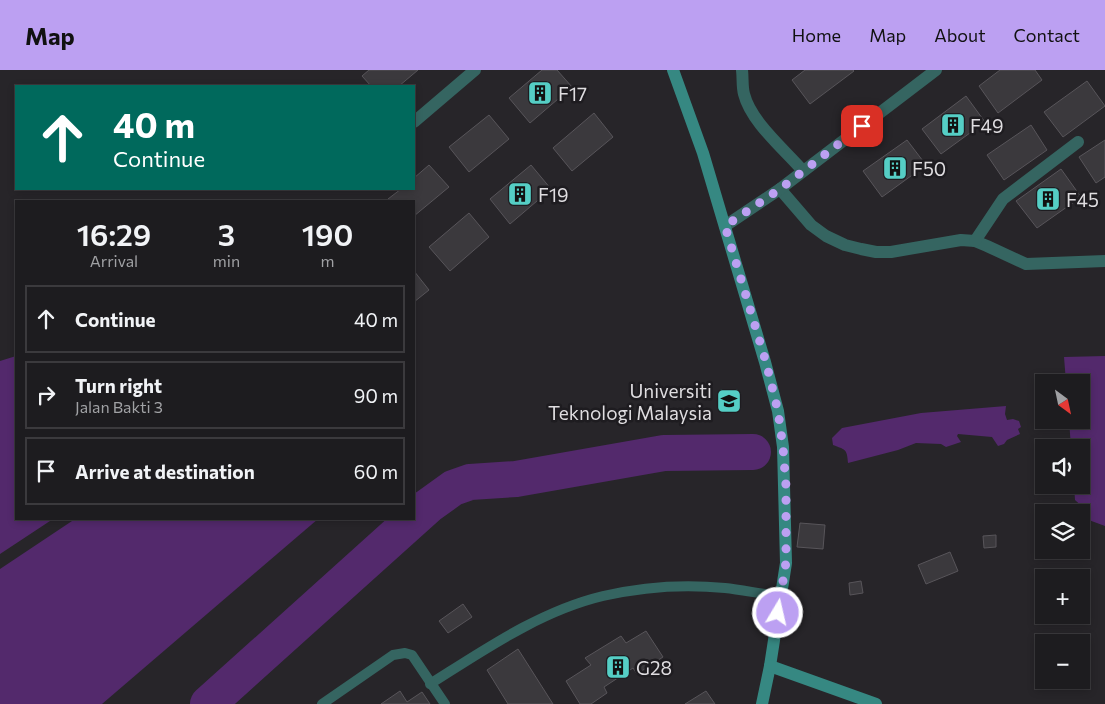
<!DOCTYPE html>
<meta charset="utf-8">
<style>
:root{--surface:#1d1c1f;--page:#252528;--text:#f1f3f6;--muted:#a0a1a4;--line:#3b3a3d;--accent:#bca0f2}
body{margin:0;font-family:Commissioner,sans-serif;background:var(--page);color:var(--text);height:100vh;display:flex;flex-direction:column;font-size:19px;white-space:nowrap}
*{box-sizing:border-box;margin:0}
p{font-size:16px;color:var(--muted)}
.icon{flex:none;width:28px;height:28px;fill:none;stroke:currentColor;stroke-width:2;stroke-linecap:round;stroke-linejoin:round}
.map{position:relative;flex:1;overflow:hidden}
.sheet{position:absolute;left:15px;top:130px;width:400px;height:320px;display:flex;flex-direction:column;background:var(--surface);border-radius:0px;box-shadow:0 2px 8px #0003,0 0 0 1px var(--line)}
.sheet>*{flex:none}
.guide{position:absolute;left:15px;top:15px;width:400px;height:105px;border-radius:0px;box-shadow:0 2px 8px #0003,0 0 0 1px var(--line);background:#00695c;color:#fff;overflow:hidden}
.needle{width:32px;rotate:147deg}
.tools{position:absolute;left:1035px;top:304px;display:grid;gap:10px}
.tools a{display:grid;place-items:center;width:55px;height:55px;border-radius:0px;background:var(--surface);box-shadow:0 2px 8px #0003,0 0 0 1px var(--line);font-size:25px}
.pin{position:absolute;display:grid;place-items:center;width:42px;height:42px;color:#fff;margin:-21px;border-radius:10px;box-shadow:0 2px 8px #0006}
.me{position:absolute;width:55px;margin:-28px;rotate:9deg;stroke-linejoin:round;filter:drop-shadow(0 0 4px #0008)}
.turn{display:flex;align-items:center;gap:18px;height:105px;padding:0 15px;font-size:22px}
.turn .icon{width:65px;height:65px;stroke-width:2.5}
.turn b{display:block;font-size:35px;line-height:42px}
.eta{display:flex;justify-content:space-evenly;align-items:center;height:85px;text-align:center}
.eta b{font-size:30px;font-weight:600;line-height:35px}
ul{padding:0;list-style:none}
li{display:flex;align-items:center;gap:15px;height:68px;margin:0 10px 8px;padding:0 5px;border:2px solid var(--line);border-radius:0px}
li div{flex:1}
li b{display:block;font-size:19px}
li em{font-style:normal}
header{display:flex;align-items:center;gap:30px;box-sizing:border-box;height:70px;padding:0 25px;background:var(--accent);color:#111}
header strong{font-size:24px}
nav{display:flex;gap:28px;margin-inline-start:auto;font-size:18px}
.map>svg:first-child{display:block}
</style>
<header>
<strong>Map</strong>
<nav><a>Home</a><a>Map</a><a>About</a><a>Contact</a></nav>
</header>
<div class="map">
<svg width="1105" height="634" viewBox="0 0 1105 634">
<rect width="100%" height="100%" fill="#272529"/>
<!-- water -->
<g fill="#53296c">
<path d="M16,286V449H53L0,484V291Z"/>
<path d="M1105,286V456L1086,449L1085,439L1075,430L1074,415H1081V378L1071,377L1069,350H1081V312H1066L1064,287Z"/>
<path d="M1006,336L1005,344L1007,350L1013,349L1019,351L1021,357L1018,359L1020,364L1007,370L1004,374L998,376L992,367L958,364L957,366L961,372L946,377L941,374L916,373L898,380L848,393C847,378 845,380 833,375L832,368L842,358L921,343Z"/>
<path d="M75,449H318L102,634H0V499Z"/>
</g>
<g fill="none" stroke-linecap="round" stroke-linejoin="round">
<!-- river -->
<path stroke="#53296c" stroke-width="36" d="M208,634L428,436L453,418L470,412L516,409L664,383L753,382"/>
</g>
<!-- building -->
<g fill="#3b393d" stroke="#58555a">
<path d="M369,0H418L399,16H371L362,6Z"/>
<path d="M542,0H557L572,17L530,53L509,28Z"/>
<path d="M805,0H853L854,1L810,34L792,10Z"/>
<path d="M1000,0H1035L1042,10L998,43L979,16Z"/>
<path d="M1087,11L1105,36L1063,67L1044,42Z"/>
<path d="M966,26L985,52L941,84L922,59Z"/>
<path d="M594,43L613,67L572,101L553,78Z"/>
<path d="M489,45L509,69L469,102L449,77Z"/>
<path d="M1031,55L1047,80L1004,110L987,85Z"/>
<path d="M907,70L926,95L882,127L863,101Z"/>
<path d="M1105,70V107L1096,113L1079,87Z"/>
<path d="M429,95L449,117L414,146V131H390L388,129L401,119H414V108Z"/>
<path d="M531,95L551,119L510,154L490,129Z"/>
<path d="M1061,99L1081,127L1037,158L1016,131Z"/>
<path d="M469,143L489,167L450,201L429,177Z"/>
<path d="M414,201L429,220L414,232Z"/>
<path d="M800,453L825,455L823,479L797,477Z"/>
<path d="M996,465V477L984,478L983,466Z"/>
<path d="M950,482L958,501L926,514L918,495Z"/>
<path d="M861,511L863,523L850,525L849,513Z"/>
<path d="M463,534L472,547L448,563L439,551Z"/>
<path d="M646,561L663,587L637,604L633,598L604,617L607,623L591,634H580L566,611L591,595L585,588L621,566L626,573Z"/>
<path d="M518,579L553,634H508L487,600Z"/>
<path d="M400,621L407,632L422,622L430,634H381Z"/>
<path d="M706,621L715,634H685Z"/>
</g>
<g fill="none" stroke-linecap="round" stroke-linejoin="round">
<!-- lane -->
<g stroke="#356561" stroke-width="10">
<path d="M430,614C484,580 540,541 603,526C642,517 685,514 725,518C743,520 762,524 781,526"/>
<path d="M322,634L393,585L405,583L412,585L445,634"/>
</g>
<!-- street -->
<g stroke="#356561" stroke-width="12">
<path d="M742,0C743,8 742,17 744,24C751,52 784,79 803,101"/>
<path d="M414,52L475,0"/>
<path d="M780,119L811,155L826,166L845,175L861,179L876,182H891L961,170L975,171L987,176L1026,194L1105,191"/>
<path d="M725,156L780,119L936,0"/>
<path d="M975,171L1003,129L1078,72"/>
</g>
<!-- secondary -->
<g stroke="#368882" stroke-width="12">
<path d="M673,0L703,83L765,292L778,341L783,377L786,493L770,596L762,634"/>
<path d="M770,596L876,634"/>
</g>
</g>
<g fill="none" stroke-linecap="round" stroke-linejoin="round">
<!-- route -->
<path stroke="#bca0f2" stroke-width="9" stroke-dasharray="0 16.2" d="M778,543L786,492V416L783,377L778,341L766,292L725,156L780,119L862,56"/>
</g>
<!-- icons -->
<defs>
<symbol id="building-square" viewBox="-11 -11 22 22"><rect x="-9" y="-9" width="18" height="18" rx="4" fill="#55cec5" stroke="#1e1c20"/><path d="M-4-6H4V6H1V3H-1V6H-4ZM-2.5-4.3h1.7v1.8h-1.7ZM.8-4.3h1.7v1.8H.8ZM-2.5-1h1.7V.8h-1.7ZM.8-1h1.7V.8H.8Z" fill="#111"/></symbol>
<symbol id="university-square" viewBox="-11 -11 22 22"><rect x="-9" y="-9" width="18" height="18" rx="4" fill="#55cec5" stroke="#1e1c20"/><path d="M0-5L7-2L0 1L-7-2ZM-4 1L0 2.5L4 1V4Q0 6-4 4Z" fill="#111"/></symbol>
</defs>
<g fill-rule="evenodd">
<use href="#building-square" x="526" y="9" width="28" height="28"/>
<use href="#building-square" x="939" y="41" width="28" height="28"/>
<use href="#building-square" x="881" y="84" width="28" height="28"/>
<use href="#building-square" x="506" y="110" width="28" height="28"/>
<use href="#building-square" x="1034" y="115" width="28" height="28"/>
<use href="#university-square" x="715" y="317" width="28" height="28"/>
<use href="#building-square" x="604" y="583" width="28" height="28"/>
</g>
<g text-anchor="middle" dominant-baseline="central" stroke-width="5" stroke-linejoin="round" paint-order="stroke">
<!-- poi labels -->
<g font-size="19" fill="#dfdde0" stroke="#1e1c20" text-anchor="start">
<text x="558" y="23">F17</text>
<text x="970" y="55">F49</text>
<text x="912" y="98">F50</text>
<text x="538" y="124">F19</text>
<text x="1066" y="129">F45</text>
<text x="712" y="320" text-anchor="end">Universiti<tspan x="712" dy="22">Teknologi Malaysia</tspan></text>
<text x="636" y="597">G28</text>
</g>
</g>
</svg>
<div class="tools">
<a><svg class="needle" viewBox="-14 -14 28 28"><path d="M0-13l5 13h-10z" fill="#e53935"/><path d="M0 13l5-13h-10z" fill="#a0a1a4"/></svg></a>
<a><svg class="icon" aria-label="sound" viewBox="0 0 24 24"><path d="M4 9h4l5-4v14l-5-4H4zM17 9q2 3 0 6"/></svg></a>
<a><svg class="icon" aria-label="layers" viewBox="0 0 24 24"><path d="M12 4l9 5-9 5-9-5zM3 14l9 5 9-5"/></svg></a>
<a>+</a>
<a>−</a>
</div>
<div class="pin" style="left:862px;top:56px;background:#d93025"><svg class="icon" aria-label="arrive" viewBox="0 0 24 24"><path d="M6 21V4h12l-3 4 3 4H6"/></svg></div>
<svg class="me" style="left:778px;top:543px" viewBox="-20 -20 40 40"><circle r="17" fill="#bca0f2" stroke="#fff" stroke-width="3"/><path d="M0-11L8 9 0 5-8 9z" fill="#fff"/></svg>
<div class="guide">
<div class="turn"><svg class="icon" aria-label="ahead" viewBox="0 0 24 24"><path d="M12 20V5M6 11l6-6 6 6"/></svg><div><b>40 m</b>Continue</div></div>
</div>
<section class="sheet">
<div class="eta">
<div><b>16:29</b><p>Arrival</p></div>
<div><b>3</b><p>min</p></div>
<div><b>190</b><p>m</p></div>
</div>
<ul>
<li><svg class="icon" aria-label="ahead" viewBox="0 0 24 24"><path d="M12 20V5M6 11l6-6 6 6"/></svg><div><b>Continue</b></div><em>40 m</em></li>
<li><svg class="icon" aria-label="right" viewBox="0 0 24 24"><path d="M7 20v-9h11M14 6l5 5-5 5"/></svg><div><b>Turn right</b><p>Jalan Bakti 3</p></div><em>90 m</em></li>
<li><svg class="icon" aria-label="arrive" viewBox="0 0 24 24"><path d="M6 21V4h12l-3 4 3 4H6"/></svg><div><b>Arrive at destination</b></div><em>60 m</em></li>
</ul>
</section>
</div>
